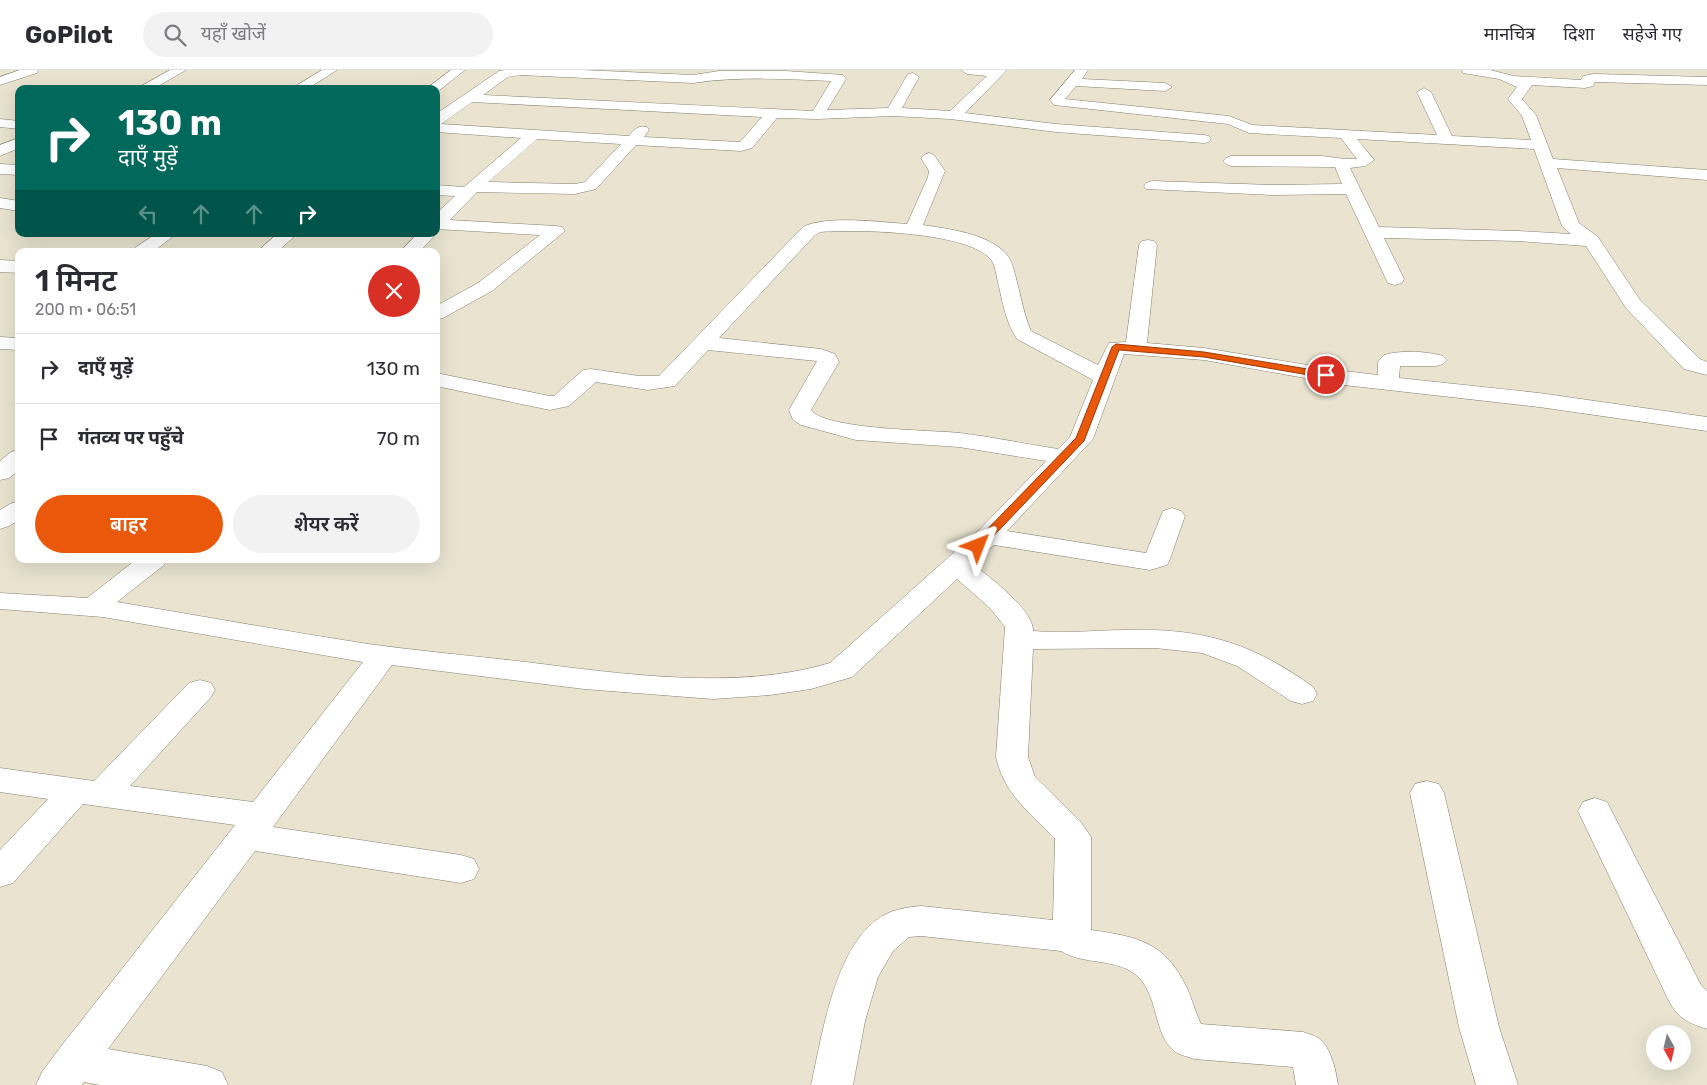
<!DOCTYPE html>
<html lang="hi">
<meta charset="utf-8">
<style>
:root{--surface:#fff;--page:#f2f2f3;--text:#2b2b33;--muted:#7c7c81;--line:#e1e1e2;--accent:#ea580c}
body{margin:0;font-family:Rubik,"Noto Sans Devanagari",sans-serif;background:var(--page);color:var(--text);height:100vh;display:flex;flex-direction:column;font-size:19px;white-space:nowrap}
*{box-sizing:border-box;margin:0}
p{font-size:16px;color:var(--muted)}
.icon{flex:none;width:28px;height:28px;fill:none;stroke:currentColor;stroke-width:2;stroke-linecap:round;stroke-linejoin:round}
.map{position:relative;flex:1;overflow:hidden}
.drawer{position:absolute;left:15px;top:178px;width:425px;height:315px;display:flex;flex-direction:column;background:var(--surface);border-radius:10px;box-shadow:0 5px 20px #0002}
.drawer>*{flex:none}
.guide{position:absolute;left:15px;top:15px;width:425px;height:152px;border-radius:10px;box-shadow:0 5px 20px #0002;background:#00695c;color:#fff;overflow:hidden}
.needle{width:32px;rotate:172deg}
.tools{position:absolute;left:1646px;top:955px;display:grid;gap:10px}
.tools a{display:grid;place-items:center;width:45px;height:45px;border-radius:50%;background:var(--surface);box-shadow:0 5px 20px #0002;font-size:25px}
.pin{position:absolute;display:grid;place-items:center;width:42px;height:42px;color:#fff;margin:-21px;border:2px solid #fff;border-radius:50%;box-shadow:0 1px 5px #0007}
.me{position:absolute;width:55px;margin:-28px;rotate:45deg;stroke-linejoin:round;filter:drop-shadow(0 0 4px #0008)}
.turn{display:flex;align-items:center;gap:18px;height:105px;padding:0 20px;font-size:22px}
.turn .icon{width:65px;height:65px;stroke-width:2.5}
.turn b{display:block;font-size:35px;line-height:42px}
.lanes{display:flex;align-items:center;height:48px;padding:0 20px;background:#0003;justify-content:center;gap:25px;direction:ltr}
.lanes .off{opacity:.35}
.round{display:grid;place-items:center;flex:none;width:52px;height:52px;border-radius:26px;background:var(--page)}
.summary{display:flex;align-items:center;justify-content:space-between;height:85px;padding:0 20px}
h1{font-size:30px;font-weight:600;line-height:38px}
.action{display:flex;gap:10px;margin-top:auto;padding:10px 20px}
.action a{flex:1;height:58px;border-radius:30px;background:var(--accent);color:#fff;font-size:20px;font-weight:600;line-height:58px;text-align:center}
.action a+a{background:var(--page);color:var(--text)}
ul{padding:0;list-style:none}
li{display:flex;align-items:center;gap:15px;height:70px;padding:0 20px;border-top:1px solid var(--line)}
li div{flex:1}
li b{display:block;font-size:19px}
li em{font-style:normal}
header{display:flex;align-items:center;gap:30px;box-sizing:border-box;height:70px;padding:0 25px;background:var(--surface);border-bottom:1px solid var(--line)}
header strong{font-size:24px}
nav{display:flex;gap:28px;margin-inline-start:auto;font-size:18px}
.search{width:350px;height:45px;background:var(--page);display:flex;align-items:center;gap:12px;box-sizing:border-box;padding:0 18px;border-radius:28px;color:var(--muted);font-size:19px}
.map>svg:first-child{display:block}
</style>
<header>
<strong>GoPilot</strong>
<div class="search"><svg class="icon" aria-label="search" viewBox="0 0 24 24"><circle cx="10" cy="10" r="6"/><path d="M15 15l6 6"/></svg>यहाँ खोजें</div>
<nav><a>मानचित्र</a><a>दिशा</a><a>सहेजे गए</a></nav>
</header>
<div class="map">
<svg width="1707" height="1015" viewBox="0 0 1707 1015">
<rect width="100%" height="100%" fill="#e9e3d0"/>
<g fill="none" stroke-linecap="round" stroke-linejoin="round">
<defs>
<g id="minor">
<path d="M20,0H38L37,3L0,15V7Z"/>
<path d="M170,0H186L153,19H136Z"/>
<path d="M322,0H337L307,19H291Z"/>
<path d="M451,0H465L437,22L436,19H426Z"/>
<path d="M505,0H582L693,5L719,1H786L843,5L846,9L827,40L888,38L908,4L913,3L919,7L902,38L950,41L987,6L967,4L961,0H1007L965,43L1056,54L1204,65L1209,66L1211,69L1209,72L1204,73L1056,62L950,49L893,46L817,49L777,48L752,78L741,81L636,75L596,119L575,124L477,122L450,150L556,156L562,157L565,161L492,221L443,248L436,250V236L478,213L540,165L436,159V144L455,126L436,125V115L464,117L521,68L436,62V44L499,1ZM520,5L693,13C739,6 785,9 831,11L813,41L483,25L508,7ZM472,32L762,47L740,72L644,67L649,60L647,57C638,55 635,59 629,66L441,54ZM537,69L621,74L585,112L575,114L488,112Z"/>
<path d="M1075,0H1088L1082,9L1165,13L1172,17L1165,21L1076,16L1065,29L1229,46L1252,55L1437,65L1417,22L1424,18L1431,22L1452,66L1531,70L1522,46L1508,29L1517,17L1499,9L1463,3L1462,0H1490L1514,6L1581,10L1583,6L1594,4L1707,7V15L1595,12L1593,16L1585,18L1532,15L1522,29L1536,45L1553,89L1707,100V110L1557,98L1579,153L1598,167L1640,230L1700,289L1707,292V305L1684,299L1626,238L1586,176L1518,171L1384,168L1404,209L1402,213L1395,215L1388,213L1386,209L1346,124L1273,125L1146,119L1144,116L1146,113L1152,111L1273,115L1342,114L1335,97L1231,96L1226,94L1223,91L1226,88L1231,86H1322L1345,89H1357L1341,68L1249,63L1228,54L1054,35L1050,30ZM1357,69L1534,79L1562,156L1571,164L1518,161L1379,157L1350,98L1365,96L1374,90Z"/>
<path d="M0,49L19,51V59L0,57Z"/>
<path d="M19,68V78L0,86V75Z"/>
<path d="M929,83L934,85L945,101L923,155C949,159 1002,165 1012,194C1019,215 1022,240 1031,261L1098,295L1109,273L1126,272L1139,175L1142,171L1148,170L1154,171L1157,175L1147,273L1204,278L1344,301L1378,305V292L1384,285C1401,280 1426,281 1443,286L1447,290L1443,294L1436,296H1400L1399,308L1539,323L1707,347V361L1539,337L1344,315L1204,290L1124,284L1093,369L1007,461L1146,483L1163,441L1172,438L1181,441L1185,446L1170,489L1167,495L1150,500L994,475L973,494C989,507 1034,540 1033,561C1065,564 1097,560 1128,560C1202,558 1253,573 1313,617L1317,624L1313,631L1302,634L1291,631L1237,596L1202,583L1155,578L1033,579L1028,687L1035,707L1080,751L1091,767V860C1139,867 1165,872 1187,918C1192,929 1195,942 1201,954L1303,962C1308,964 1314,965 1318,968C1331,976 1336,1001 1338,1015H1296L1293,997L1194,989C1187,986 1178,985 1173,980C1153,963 1159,923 1135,904C1114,888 1083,895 1061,881L921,866L909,867L893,881L878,907L865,951L853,1015H811C822,966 835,872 884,845C895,839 909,837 921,836L1053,850L1055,769C1030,743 1004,724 996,687L1005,557L990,538L957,509L852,607L811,619L770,625L713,629L584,619L392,595L273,757L461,785L474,789L479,799L474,809L461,813L255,781L108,979L207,996L222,1002L228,1015H100L84,1012L82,1015H36L42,1002L59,979L235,755L83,734L13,813L0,817V780L48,729L0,722V698L94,711L189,613L200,610L211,613L215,620L211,627L130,716L253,732L363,592L103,547L0,539V523L87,528L137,489H167L164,495L117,532C201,546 284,561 368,574C420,581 473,586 526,592C622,604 737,621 830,593L979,460L1046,391L959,377L856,370L801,355L793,350L789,340L817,291L708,280L675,316L648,320L596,312L569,336L550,340L436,316V303L550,326H554L583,300L591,299L639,306H659L803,157C825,145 881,152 907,154L928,107L929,101L921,88L924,85ZM820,162C853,159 977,161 993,193C995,197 996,203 997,208C1002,228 1005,252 1017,269L1093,310L1070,367L1058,379C1025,374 993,367 960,363C932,360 826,360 811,340L839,292L835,284L821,279L719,268L815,165Z"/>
<path d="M0,94L19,95V105L0,104Z"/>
<path d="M0,128L19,131V141L0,138Z"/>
<path d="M156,164H176L154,181H133L136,177Z"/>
<path d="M277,164H297L278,181H258Z"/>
<path d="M417,164H436L420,181H401Z"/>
<path d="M0,190L19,191V203L0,202Z"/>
<path d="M0,267L19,268V280L0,279Z"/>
<path d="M19,380V400L9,408L0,410V391L11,382Z"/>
<path d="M19,431V450L9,456L0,459V440L10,434Z"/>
<path d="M1427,711L1439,714L1444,723L1499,957L1518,1015H1476L1459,957L1410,723L1415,714Z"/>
<path d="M1595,728L1607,732L1701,915L1707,921V959C1686,952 1677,948 1667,927L1578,741L1583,732Z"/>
</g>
</defs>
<!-- minor casing -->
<use href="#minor" stroke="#847f6d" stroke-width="1"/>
<!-- minor -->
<use href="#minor" fill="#fff" fill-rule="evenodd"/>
</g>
<!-- route -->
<path fill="#ea580c" stroke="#983908" d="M1116,274L1204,282L1326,302L1331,305L1326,308L1204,287L1119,280L1084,371L982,478H974L972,476L974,473L1076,368L1112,277Z"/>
</svg>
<div class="tools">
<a><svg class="needle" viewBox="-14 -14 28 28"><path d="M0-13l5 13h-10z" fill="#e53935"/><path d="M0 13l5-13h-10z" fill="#7c7c81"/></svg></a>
</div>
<div class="pin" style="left:1326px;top:305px;background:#d93025"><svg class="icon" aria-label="arrive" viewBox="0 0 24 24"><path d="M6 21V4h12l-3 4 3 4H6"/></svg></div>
<svg class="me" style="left:978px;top:476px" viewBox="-20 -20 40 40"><path d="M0-17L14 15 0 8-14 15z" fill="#ea580c" stroke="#fff" stroke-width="4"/></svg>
<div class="guide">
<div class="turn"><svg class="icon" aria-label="right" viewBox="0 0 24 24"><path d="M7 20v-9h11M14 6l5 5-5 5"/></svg><div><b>130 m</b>दाएँ मुड़ें</div></div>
<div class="lanes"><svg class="icon off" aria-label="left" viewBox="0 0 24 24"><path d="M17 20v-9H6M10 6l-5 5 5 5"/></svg><svg class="icon off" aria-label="ahead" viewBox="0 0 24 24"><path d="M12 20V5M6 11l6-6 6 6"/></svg><svg class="icon off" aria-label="ahead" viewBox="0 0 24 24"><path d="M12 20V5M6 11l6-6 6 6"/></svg><svg class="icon" aria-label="right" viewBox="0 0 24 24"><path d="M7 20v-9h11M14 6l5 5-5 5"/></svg></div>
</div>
<section class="drawer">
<div class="summary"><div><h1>1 मिनट</h1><p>200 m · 06:51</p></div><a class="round" style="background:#d93025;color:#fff"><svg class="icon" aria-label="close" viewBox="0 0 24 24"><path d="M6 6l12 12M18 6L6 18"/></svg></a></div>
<ul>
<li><svg class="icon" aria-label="right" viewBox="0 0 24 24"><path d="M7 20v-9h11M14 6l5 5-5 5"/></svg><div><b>दाएँ मुड़ें</b></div><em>130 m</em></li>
<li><svg class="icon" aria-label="arrive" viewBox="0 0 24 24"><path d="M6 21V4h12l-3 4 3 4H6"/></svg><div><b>गंतव्य पर पहुँचे</b></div><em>70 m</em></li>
</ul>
<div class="action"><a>बाहर</a><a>शेयर करें</a></div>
</section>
</div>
